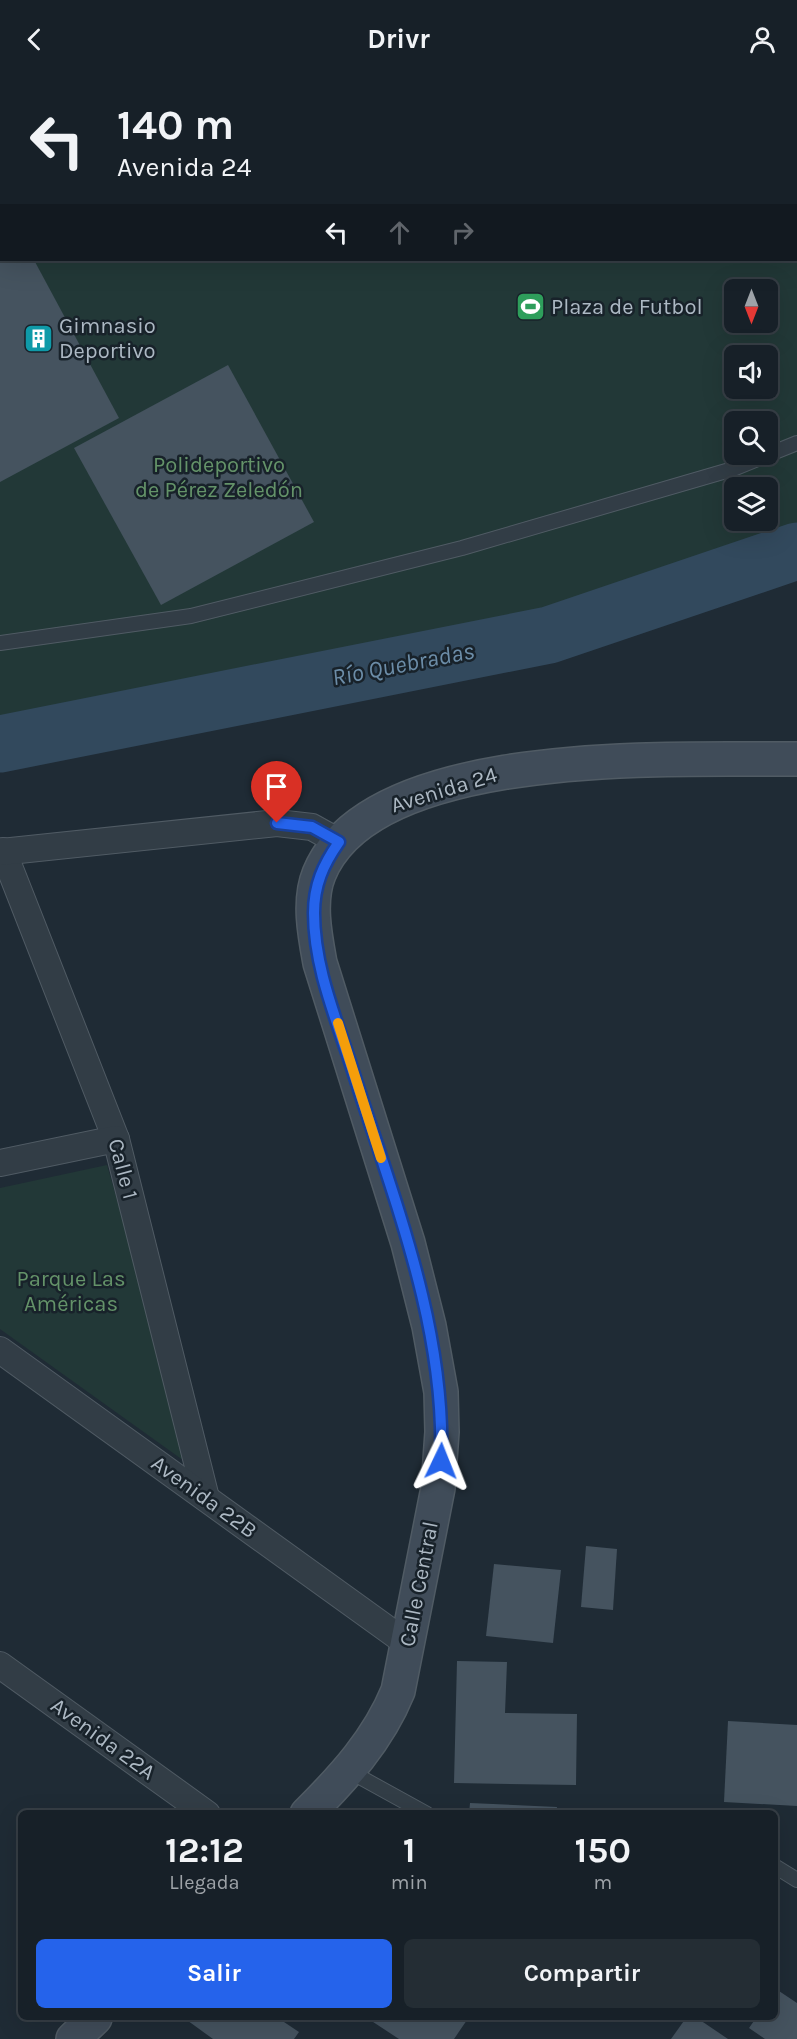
<!DOCTYPE html>
<html lang="es">
<meta charset="utf-8">
<style>
:root{--surface:#172028;--page:#242d34;--text:#f1f3f6;--muted:#9ea3a8;--line:#363e45;--accent:#2563eb}
body{margin:0;font-family:Karla,sans-serif;background:var(--page);color:var(--text);height:100vh;display:flex;flex-direction:column;font-size:22px;white-space:nowrap}
*{box-sizing:border-box;margin:0}
p{font-size:20px;color:var(--muted)}
.icon{flex:none;width:33px;height:33px;fill:none;stroke:currentColor;stroke-width:2;stroke-linecap:round;stroke-linejoin:round}
.map{position:relative;flex:1;overflow:hidden}
.side{position:absolute;left:18px;top:1732px;width:760px;height:210px;display:flex;flex-direction:column;background:var(--surface);border-radius:9px;box-shadow:0 6px 24px #0002,0 0 0 2px var(--line)}
.side>*{flex:none}
.banner{position:absolute;left:0px;top:0px;width:798px;height:183px;box-shadow:0 6px 24px #0002,0 0 0 2px var(--line);background:#172028;color:var(--text);overflow:hidden}
.needle{width:39px;rotate:180deg}
.fabs{position:absolute;left:724px;top:201px;display:grid;gap:12px}
.fabs a{display:grid;place-items:center;width:54px;height:54px;border-radius:9px;background:var(--surface);box-shadow:0 6px 24px #0002,0 0 0 2px var(--line);font-size:30px}
.pin{position:absolute;display:grid;place-items:center;width:51px;height:51px;color:#fff;margin:-62px -26px;border-radius:50% 50% 50% 0;rotate:-45deg;box-shadow:0 0 6px #0007}
.pin .icon{rotate:45deg}
.me{position:absolute;width:66px;margin:-33px;rotate:2deg;stroke-linejoin:round;filter:drop-shadow(0 0 4px #0008)}
.turn{display:flex;align-items:center;gap:21px;height:126px;padding:0 18px;font-size:27px}
.turn .icon{width:78px;height:78px;stroke-width:2.5}
.turn b{display:block;font-size:42px;line-height:51px}
.lanes{display:flex;align-items:center;height:57px;padding:0 18px;background:#0003;justify-content:center;gap:30px;direction:ltr}
.lanes .off{opacity:.35}
.eta{display:flex;justify-content:space-evenly;align-items:center;height:102px;text-align:center}
.eta b{font-size:36px;font-weight:700;line-height:42px}
.primary-button{display:flex;gap:12px;margin-top:auto;padding:12px 18px}
.primary-button a{flex:1;height:69px;border-radius:9px;background:var(--accent);color:#fff;font-size:24px;font-weight:700;line-height:69px;text-align:center}
.primary-button a+a{background:var(--page);color:var(--text)}
header{display:flex;justify-content:space-between;align-items:center;height:78px;padding:0 18px;background:var(--surface);font-size:27px;font-weight:700}
.map>svg:first-child{display:block}
</style>
<header><svg class="icon" aria-label="back" viewBox="0 0 24 24"><path d="M15 5l-7 7 7 7"/></svg>Drivr<svg class="icon" aria-label="person" viewBox="0 0 24 24"><circle cx="12" cy="8" r="4"/><path d="M4 21q1-7 8-7t8 7"/></svg></header>
<div class="map">
<svg width="797" height="1961" viewBox="0 0 797 1961">
<rect width="100%" height="100%" fill="#1f2b35"/>
<!-- green -->
<g fill="#223837" fill-rule="evenodd">
<path d="M0,0H797V473L549,557L0,666ZM2,2H796V182H2ZM735,212H768V244H735ZM735,278H768V310H735ZM735,344H768V376H735ZM735,410H768V442H735Z"/>
<path d="M107,1087L194,1390L0,1251V1110Z"/>
</g>
<g fill="none" stroke-linecap="round" stroke-linejoin="round">
<!-- river -->
<path stroke="#32495d" stroke-width="57" d="M0,666L549,557L797,473"/>
</g>
<!-- building -->
<g fill="#45535f">
<path d="M0,182H34L119,340L0,404Z"/>
<path d="M228,287L314,444L161,527L74,370Z"/>
<path d="M586,1468L617,1471L613,1532L581,1529Z"/>
<path d="M494,1486L561,1492L553,1565L486,1558Z"/>
<path d="M457,1583L507,1584L505,1635L577,1636L576,1707L454,1705Z"/>
<path d="M728,1643L797,1647V1728L724,1724Z"/>
<path d="M470,1725L557,1729L556,1736H469Z"/>
<path d="M776,1911L797,1925V1961H765L749,1950L756,1940H776Z"/>
<path d="M184,1940H278L299,1954L294,1961H213Z"/>
<path d="M367,1940H463L467,1942L454,1961H399Z"/>
<path d="M686,1940H697L728,1961H671Z"/>
</g>
<g fill="none" stroke-linecap="round" stroke-linejoin="round">
<defs>
<g id="lane">
<path d="M31,2V0"/>
<path d="M0,69L2,66"/>
<path d="M0,565L191,538L462,470L733,391L797,365"/>
<path d="M349,1693L427,1736"/>
<path d="M776,1789L797,1802"/>
</g>
<g id="street">
<path d="M3,773L116,1061L206,1420"/>
<path d="M0,774L277,745L312,749L339,764"/>
<path d="M0,1085L116,1061"/>
<path d="M0,1272L408,1566"/>
<path d="M0,1587L207,1736"/>
</g>
<g id="secondary">
<path d="M307,1736C344,1699 378,1662 398,1613L438,1410L442,1354L441,1314L429,1248L408,1165L320,885C315,858 308,823 319,796C372,666 680,682 797,681"/>
<path d="M73,1961L95,1940"/>
</g>
</defs>
<!-- lane casing -->
<use href="#lane" stroke="#505b64" stroke-width="16"/>
<!-- street casing -->
<use href="#street" stroke="#505b64" stroke-width="28"/>
<!-- secondary casing -->
<use href="#secondary" stroke="#505b64" stroke-width="36"/>
<!-- lane -->
<use href="#lane" stroke="#323d46" stroke-width="14"/>
<!-- street -->
<use href="#street" stroke="#323d46" stroke-width="26"/>
<!-- secondary -->
<use href="#secondary" stroke="#404c59" stroke-width="33"/>
</g>
<g fill="none" stroke-linecap="round" stroke-linejoin="round">
<defs>
<path id="route" d="M277,745L312,749L339,764C323,787 314,807 314,835C314,889 336,940 352,990C392,1117 446,1247 441,1383"/>
</defs>
<!-- route casing -->
<use href="#route" stroke="#184099" stroke-width="15"/>
<!-- route -->
<use href="#route" stroke="#2563eb" stroke-width="10"/>
<!-- slow -->
<path stroke="#f59e0b" stroke-width="10" d="M338,945L381,1080"/>
</g>
<!-- icons -->
<defs>
<symbol id="stadium-square" viewBox="-11 -11 22 22"><rect x="-9" y="-9" width="18" height="18" rx="4" fill="#2e9e5b" stroke="#18222a"/><path d="M0-5a6.5 5 0 1 0 0 10a6.5 5 0 1 0 0-10ZM-3.5-1.8h7v3.6h-7Z" fill="#fff"/></symbol>
<symbol id="building-square" viewBox="-11 -11 22 22"><rect x="-9" y="-9" width="18" height="18" rx="4" fill="#0f9aa8" stroke="#18222a"/><path d="M-4-6H4V6H1V3H-1V6H-4ZM-2.5-4.3h1.7v1.8h-1.7ZM.8-4.3h1.7v1.8H.8ZM-2.5-1h1.7V.8h-1.7ZM.8-1h1.7V.8H.8Z" fill="#fff"/></symbol>
</defs>
<g fill-rule="evenodd">
<use href="#stadium-square" x="514" y="212" width="33" height="33"/>
<use href="#building-square" x="22" y="244" width="33" height="33"/>
</g>
<g text-anchor="middle" dominant-baseline="central" stroke-width="5" stroke-linejoin="round" paint-order="stroke">
<!-- poi labels -->
<g font-size="22" fill="#acb8c3" stroke="#18222a" text-anchor="start">
<text x="551" y="229">Plaza de Futbol</text>
<text x="59" y="248">Gimnasio<tspan x="59" dy="25">Deportivo</tspan></text>
</g>
<!-- park labels -->
<g font-size="22" fill="#649369" stroke="#18222a">
<text x="219" y="387">Polideportivo<tspan x="219" dy="25">de Pérez Zeledón</tspan></text>
<text x="71" y="1201">Parque Las<tspan x="71" dy="25">Américas</tspan></text>
</g>
<!-- street labels -->
<g font-size="22" fill="#acb8c3" stroke="#18222a">
<text transform="translate(444 712) rotate(-17)">Avenida 24</text>
<text transform="translate(123 1091) rotate(75)">Calle 1</text>
<text transform="translate(204 1419) rotate(36)">Avenida 22B</text>
<text transform="translate(419 1506) rotate(-79)">Calle Central</text>
<text transform="translate(103 1661) rotate(36)">Avenida 22A</text>
</g>
<!-- water labels -->
<g font-size="24" font-style="italic" fill="#6c8da8" stroke="#18222a">
<text transform="translate(403 586) rotate(-11)">Río Quebradas</text>
</g>
</g>
</svg>
<div class="fabs">
<a><svg class="needle" viewBox="-14 -14 28 28"><path d="M0-13l5 13h-10z" fill="#e53935"/><path d="M0 13l5-13h-10z" fill="#9ea3a8"/></svg></a>
<a><svg class="icon" aria-label="sound" viewBox="0 0 24 24"><path d="M4 9h4l5-4v14l-5-4H4zM17 9q2 3 0 6"/></svg></a>
<a><svg class="icon" aria-label="search" viewBox="0 0 24 24"><circle cx="10" cy="10" r="6"/><path d="M15 15l6 6"/></svg></a>
<a><svg class="icon" aria-label="layers" viewBox="0 0 24 24"><path d="M12 4l9 5-9 5-9-5zM3 14l9 5 9-5"/></svg></a>
</div>
<div class="pin" style="left:277px;top:745px;background:#d93025"><svg class="icon" aria-label="arrive" viewBox="0 0 24 24"><path d="M6 21V4h12l-3 4 3 4H6"/></svg></div>
<svg class="me" style="left:441px;top:1383px" viewBox="-20 -20 40 40"><path d="M0-17L14 15 0 8-14 15z" fill="#2563eb" stroke="#fff" stroke-width="4"/></svg>
<div class="banner">
<div class="turn"><svg class="icon" aria-label="left" viewBox="0 0 24 24"><path d="M17 20v-9H6M10 6l-5 5 5 5"/></svg><div><b>140 m</b>Avenida 24</div></div>
<div class="lanes"><svg class="icon" aria-label="left" viewBox="0 0 24 24"><path d="M17 20v-9H6M10 6l-5 5 5 5"/></svg><svg class="icon off" aria-label="ahead" viewBox="0 0 24 24"><path d="M12 20V5M6 11l6-6 6 6"/></svg><svg class="icon off" aria-label="right" viewBox="0 0 24 24"><path d="M7 20v-9h11M14 6l5 5-5 5"/></svg></div>
</div>
<section class="side">
<div class="eta">
<div><b>12:12</b><p>Llegada</p></div>
<div><b>1</b><p>min</p></div>
<div><b>150</b><p>m</p></div>
</div>
<div class="primary-button"><a>Salir</a><a>Compartir</a></div>
</section>
</div>
